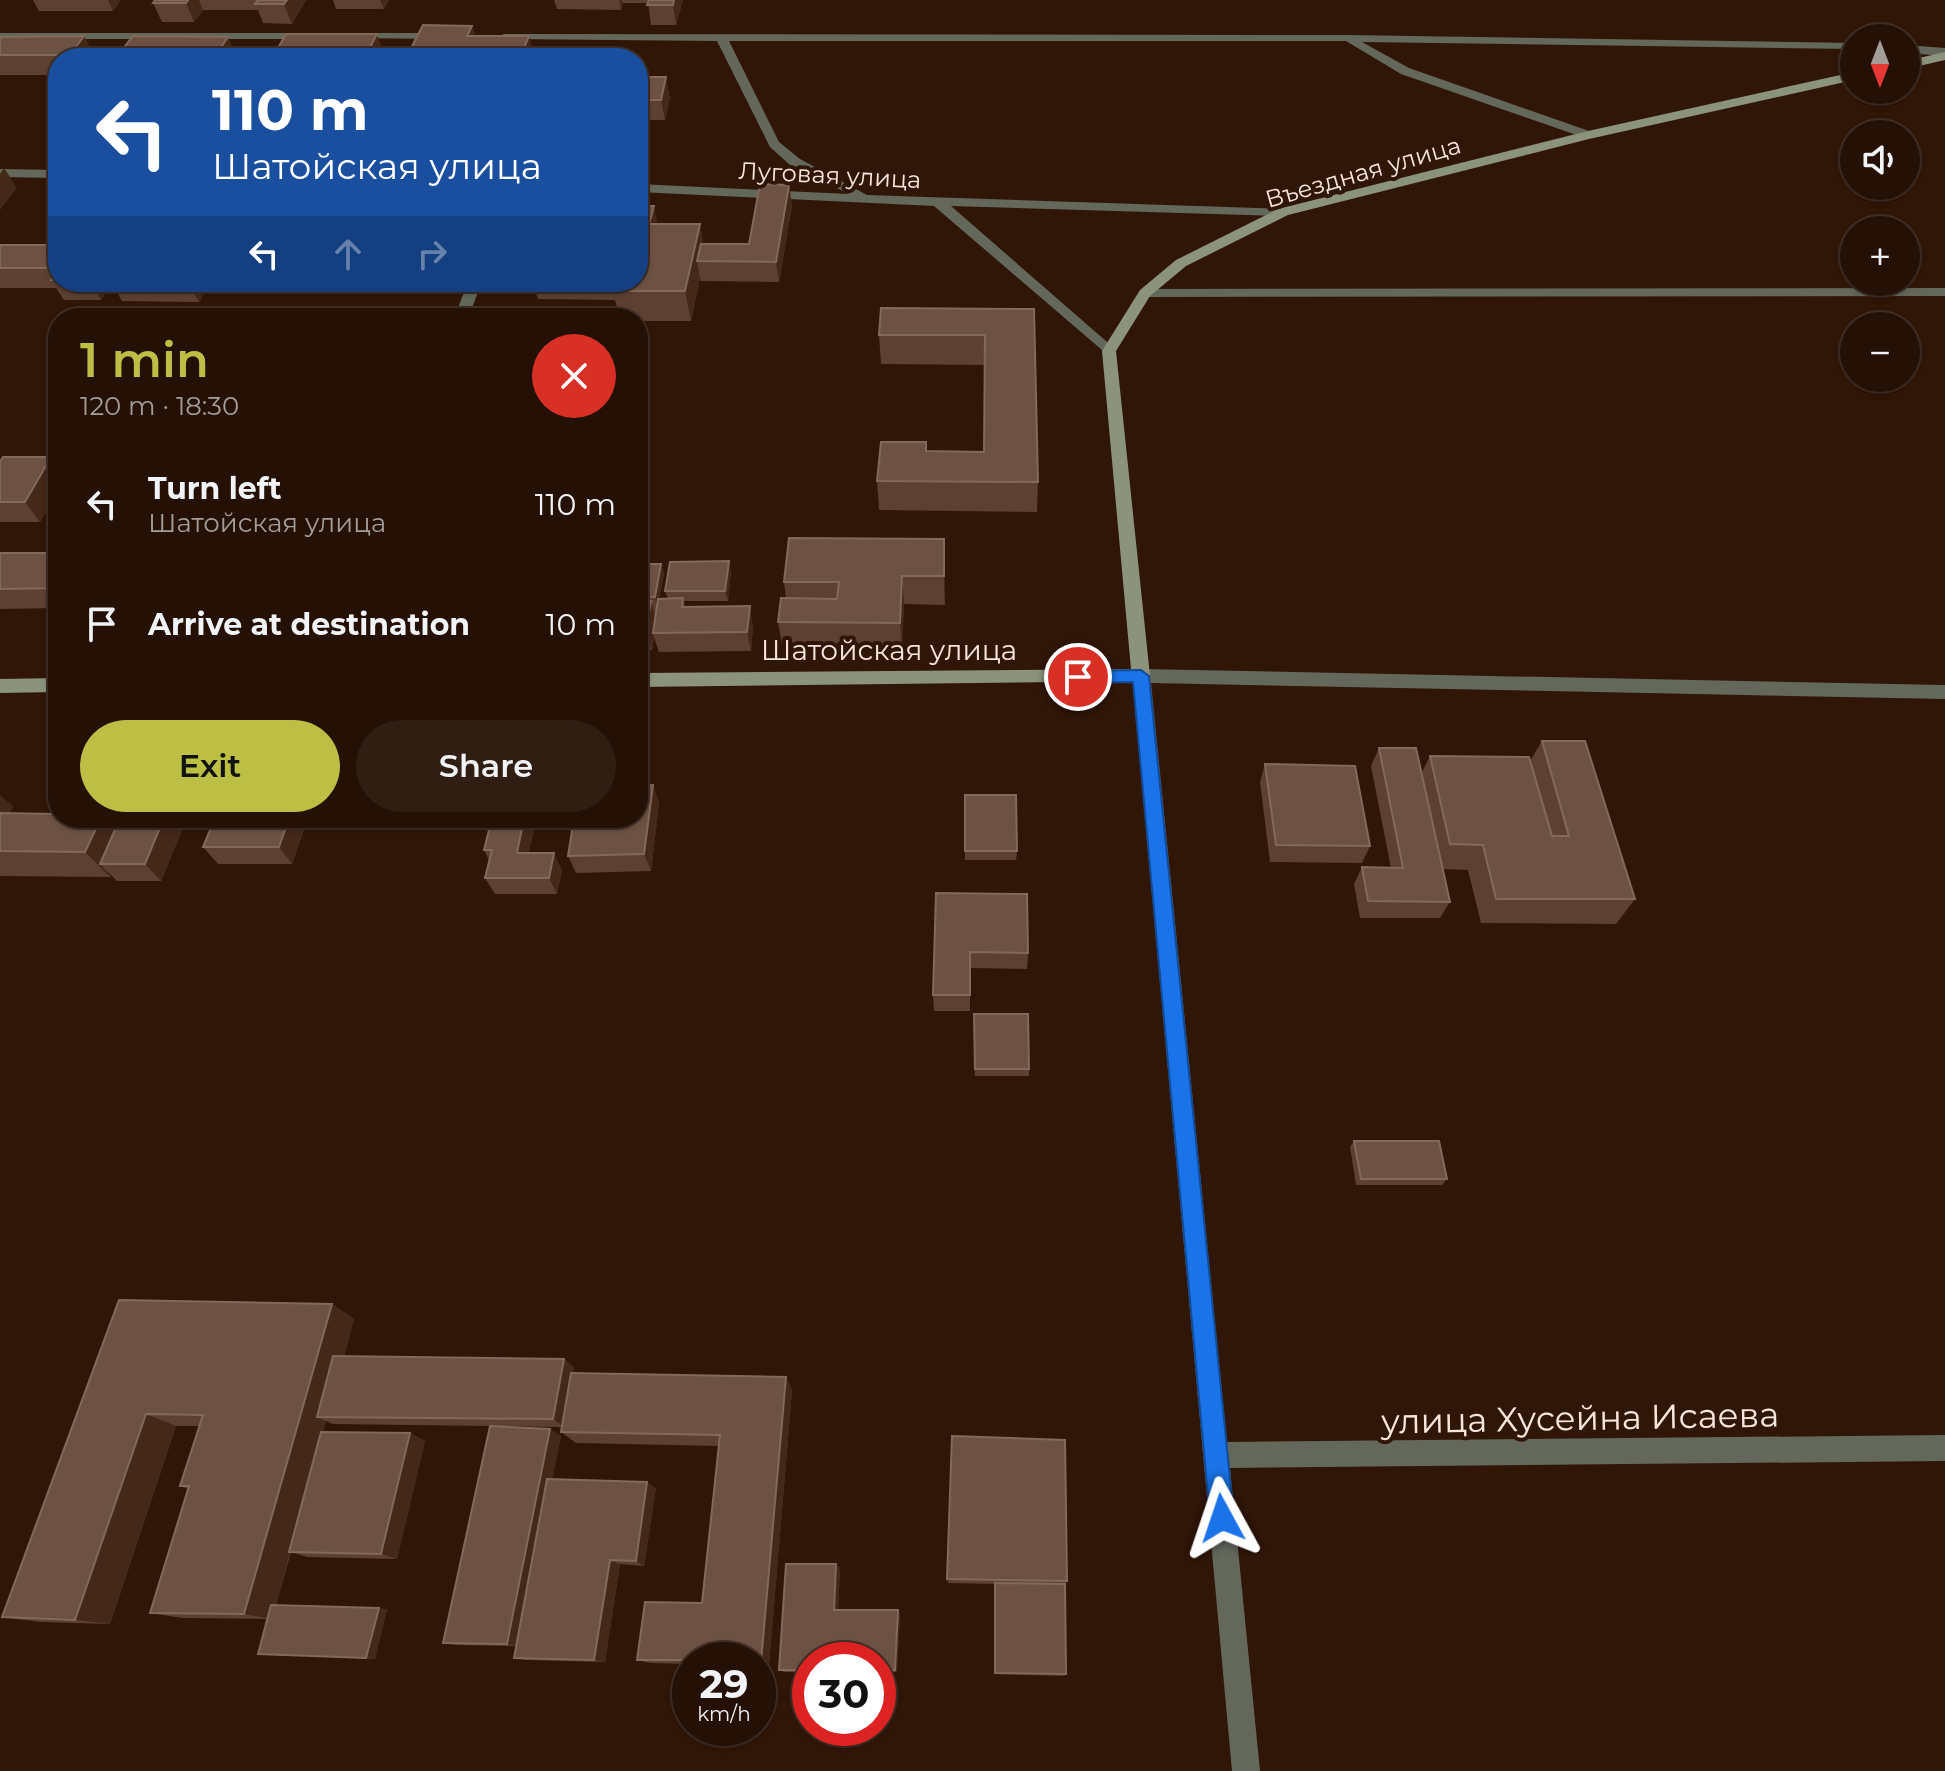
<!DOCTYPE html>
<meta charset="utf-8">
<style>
:root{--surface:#241005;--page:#301e13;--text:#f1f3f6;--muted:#a39d9a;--line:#413027;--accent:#bcbf44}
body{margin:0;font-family:Montserrat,sans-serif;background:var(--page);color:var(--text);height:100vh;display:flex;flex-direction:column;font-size:30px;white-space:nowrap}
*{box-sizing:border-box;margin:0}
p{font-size:26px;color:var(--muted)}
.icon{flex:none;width:44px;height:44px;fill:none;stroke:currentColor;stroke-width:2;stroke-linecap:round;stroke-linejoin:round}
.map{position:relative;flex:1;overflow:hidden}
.drawer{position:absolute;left:48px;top:308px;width:600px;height:520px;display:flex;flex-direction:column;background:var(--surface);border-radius:32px;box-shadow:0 2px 6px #0004,0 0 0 2px var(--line)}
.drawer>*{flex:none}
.guide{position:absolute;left:48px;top:48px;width:600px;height:244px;border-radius:32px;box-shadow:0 2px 6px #0004,0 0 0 2px var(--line);background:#1a4fa0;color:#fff;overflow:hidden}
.needle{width:52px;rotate:180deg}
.fabs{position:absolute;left:1840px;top:24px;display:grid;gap:16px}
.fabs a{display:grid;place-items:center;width:80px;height:80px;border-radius:50%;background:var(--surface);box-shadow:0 2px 6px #0004,0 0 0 2px var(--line);font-size:40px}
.speed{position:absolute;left:672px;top:1642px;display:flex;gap:16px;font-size:40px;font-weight:700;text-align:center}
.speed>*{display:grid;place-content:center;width:104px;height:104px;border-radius:50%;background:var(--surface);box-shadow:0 2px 6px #0004,0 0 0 2px var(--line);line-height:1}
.speed small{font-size:20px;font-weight:400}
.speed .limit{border:12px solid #d22;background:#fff;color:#111}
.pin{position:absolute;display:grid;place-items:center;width:68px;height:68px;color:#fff;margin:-34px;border:4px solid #fff;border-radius:50%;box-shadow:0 2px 8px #0007}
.me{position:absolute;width:88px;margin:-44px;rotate:355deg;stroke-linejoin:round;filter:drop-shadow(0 0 6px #0008)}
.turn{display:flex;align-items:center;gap:28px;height:168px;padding:0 32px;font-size:36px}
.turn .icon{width:104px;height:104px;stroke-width:2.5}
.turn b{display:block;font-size:56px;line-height:68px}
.lanes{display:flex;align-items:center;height:76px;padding:0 32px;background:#0003;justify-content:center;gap:40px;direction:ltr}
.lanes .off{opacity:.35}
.round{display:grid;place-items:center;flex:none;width:84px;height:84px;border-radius:42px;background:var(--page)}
.summary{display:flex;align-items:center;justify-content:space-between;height:136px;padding:0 32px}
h1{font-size:48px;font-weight:600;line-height:60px;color:var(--accent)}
.button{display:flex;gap:16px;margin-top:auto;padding:16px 32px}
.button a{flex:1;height:92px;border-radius:48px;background:var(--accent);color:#111;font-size:32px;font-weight:600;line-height:92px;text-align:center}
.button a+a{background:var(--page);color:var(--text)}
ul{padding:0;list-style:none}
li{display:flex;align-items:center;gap:24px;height:120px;padding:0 32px}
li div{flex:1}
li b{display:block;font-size:30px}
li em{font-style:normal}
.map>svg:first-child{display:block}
</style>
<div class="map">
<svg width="1945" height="1771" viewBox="0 0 1945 1771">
<rect width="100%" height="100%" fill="#301607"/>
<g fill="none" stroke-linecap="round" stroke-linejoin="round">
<!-- street -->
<g fill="#63685b" fill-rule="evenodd">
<path d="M0,33H312L318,36L312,39H0Z"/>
<path d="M352,33H444L450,36L444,39L348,38V34Z"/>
<path d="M504,34L1347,35L1854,43V49L1362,42L1409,68L1592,132L1594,135L1588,139L1401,74L1346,41H729L779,142L800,159L867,195L1288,209L1290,212L1283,216L951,206L1114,348V354L1109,356L934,206L638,192V184L849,194L790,165L770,147L717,41L500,39L498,37Z"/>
<path d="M1906,45L1945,48V56L1906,53Z"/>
<path d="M0,169L58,170V178L0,177Z"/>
<path d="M468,282H482L468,318H454Z"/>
<path d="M1945,288V296L1145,297L1138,293L1145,289Z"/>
<path d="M1141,669L1945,685V699L1151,683L1227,1442L1945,1435V1461L1230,1468L1260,1771H1232L1132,676Z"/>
</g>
<!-- secondary -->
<g fill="#8b937d" fill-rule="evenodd">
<path d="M1945,52V60L1906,69V61Z"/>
<path d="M1854,72V80L1589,139L1288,215L1186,266L1150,296L1116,351L1150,676L1147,681L638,687V673L1131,669L1102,351L1140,290L1176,260L1278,209L1588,131Z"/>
<path d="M58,678V692L0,693V679Z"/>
</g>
</g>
<!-- wall -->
<g fill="#5d4031">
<path d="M33,0H121L113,11H39Z"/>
<path d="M155,0H306L292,24L263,23L258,10H203L194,22H162L153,3Z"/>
<path d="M333,0H389L384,9H336Z"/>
<path d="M554,0H683L676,25H651L648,3H623L621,10L557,9Z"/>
<path d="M472,26L475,36L534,56V58H409L408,54Z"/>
<path d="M84,36L94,56L92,58H58V75H0V37Z"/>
<path d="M384,54L382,58H275L274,55Z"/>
<path d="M118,55L237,56L236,58H120Z"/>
<path d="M638,71H644L646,77L670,97L665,120H638Z"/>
<path d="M792,205L779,282L701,281L700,278L691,321H638V318H620L615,300L538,299L532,282H638L657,224L703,244H749Z"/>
<path d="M0,245H58V282H260L257,288H207L199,302L122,301L112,284L101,300H64L56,288H0Z"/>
<path d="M1034,309L1038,482L1037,512L879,510L877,481L926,442V451L984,452L985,365L881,364L879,335Z"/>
<path d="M51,457L58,466V490L40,522H0V462Z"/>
<path d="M944,539L945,605L904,604L902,651L783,650L778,622L786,598L784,582Z"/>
<path d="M0,553H58V608L0,609Z"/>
<path d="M638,564H661L664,574L659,599H668L665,591L731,571L728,601H684L685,607L753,626L751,651L659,652L654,637L652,650L638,651Z"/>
<path d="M1542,741L1635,899L1616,924L1481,923L1468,870L1443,869L1450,902L1440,918H1360L1354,884L1362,867L1391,868L1371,766L1379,748L1421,774L1430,756L1530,761Z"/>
<path d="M1265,764L1370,846L1362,863L1270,862L1260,782Z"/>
<path d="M653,785L659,803L651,871L576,873L568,856Z"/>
<path d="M0,795L13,807L9,814L187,818L161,881H117L111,875L110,877L0,876Z"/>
<path d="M965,795L1017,851L1016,860H965Z"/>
<path d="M215,818H308L292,864H218L203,847Z"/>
<path d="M484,850L529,853L562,870L557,894H495L485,878L489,860Z"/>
<path d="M936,893L1028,953L1027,969L970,968V1011H934L933,995Z"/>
<path d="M974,1014L1029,1069V1076H975Z"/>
<path d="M1354,1141L1447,1179L1442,1185H1356L1350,1147Z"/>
<path d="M119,1300L332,1304L354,1319L344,1356L564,1359L574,1368L573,1373L786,1377L792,1390L769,1665L758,1664V1660H690V1664L650,1663L637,1660L702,1603L719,1446L576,1443L561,1432L562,1427L333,1424L326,1421L323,1432L410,1433L425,1441L397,1559L307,1557L291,1552L276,1605L387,1609L375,1659L258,1654L267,1619L182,1618L150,1613L188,1489L180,1486L199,1426H176L110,1624L40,1622L2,1617Z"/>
<path d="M561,1436L552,1479L656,1488L644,1566L620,1564L605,1662L526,1660L514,1658L516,1646L457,1645L443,1643Z"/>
<path d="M840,1568L838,1610H898L900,1614L897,1672H878V1660H810V1672H784L779,1670Z"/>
<path d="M947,1579L1067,1581L1065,1584L1066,1674L1064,1676L995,1674V1584L948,1583Z"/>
</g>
<!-- shaded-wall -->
<g fill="#442818">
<path d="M108,0H121L113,11Z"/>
<path d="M188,0H199L203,10L194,22L186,3Z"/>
<path d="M287,0H306L292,24L284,4Z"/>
<path d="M380,0H389L384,9Z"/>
<path d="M619,0H622L623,3L621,10Z"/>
<path d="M674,0H683L676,25L673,5Z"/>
<path d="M472,26L478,45L473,55L467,36Z"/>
<path d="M377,34L384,54L382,58H367L366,55Z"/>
<path d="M84,36L94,56L92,58H71L70,55Z"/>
<path d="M529,36L534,56V58H522L521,55Z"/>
<path d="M228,37L237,56L236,58H216L215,56Z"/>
<path d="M666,77L670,97L665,120L661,100Z"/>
<path d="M4,168L17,188L0,210V174Z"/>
<path d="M789,185L792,205L779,282L776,262Z"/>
<path d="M654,206L660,236L649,224Z"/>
<path d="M700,224L705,254L697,261L700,278L691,321L685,291Z"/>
<path d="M90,282H110L112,284L101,300Z"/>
<path d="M188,282H204L207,288L199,302Z"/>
<path d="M51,457L58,466V490L40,522L25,502Z"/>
<path d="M944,539L945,568V605L944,576Z"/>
<path d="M729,561L731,571L728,601L725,591Z"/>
<path d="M661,564L664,574L657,606L655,597Z"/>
<path d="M902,576L904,604L902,651L900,623Z"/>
<path d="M651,601L657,621L653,633L654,637L652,650L646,631Z"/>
<path d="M750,606L753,626L751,651L747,632Z"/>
<path d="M653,785L659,803L651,871L644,854Z"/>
<path d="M0,795L13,807L0,832Z"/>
<path d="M101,818H137L100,864L111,875L110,877L85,852Z"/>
<path d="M164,818H187L161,881L145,864Z"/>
<path d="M289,818H308L292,864L279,847Z"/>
<path d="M524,818H537L525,870L517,853Z"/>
<path d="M554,853L562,870L557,894L549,878Z"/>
<path d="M332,1304L354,1319L327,1417H317L326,1421L272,1619L244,1614Z"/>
<path d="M564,1359L574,1368L564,1427L553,1419Z"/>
<path d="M786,1377L792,1390L769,1665L761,1662Z"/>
<path d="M146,1414L176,1426L110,1624L75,1620Z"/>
<path d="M550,1429L561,1436L520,1646L507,1644Z"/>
<path d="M410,1433L425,1441L397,1559L381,1554Z"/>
<path d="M647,1482L656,1488L644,1566L636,1561Z"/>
<path d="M610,1560L620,1564L605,1662L594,1660Z"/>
<path d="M836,1564L840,1568L838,1614L834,1610Z"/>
<path d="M379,1608L387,1609L375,1659L366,1658Z"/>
<path d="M898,1610L900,1614L897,1672L895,1670Z"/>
</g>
<!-- building -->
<g fill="#6d5243" stroke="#83695b" stroke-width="2">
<path d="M155,0H188L186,3H153Z"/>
<path d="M258,0H287L284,4H255Z"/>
<path d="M649,0H674L673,5H647Z"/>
<path d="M423,25L472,26L467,36H529L521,55L408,54Z"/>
<path d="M286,34H377L366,55H274Z"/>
<path d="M84,36L70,55H0V37Z"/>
<path d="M133,36L228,37L215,56L118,55Z"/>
<path d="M638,71H644L643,77H666L661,100H638Z"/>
<path d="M760,184L789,185L776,262L697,261L701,244H749Z"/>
<path d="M638,206H654L649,224H700L685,291H613L616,282H638Z"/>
<rect x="0" y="245" width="58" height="23"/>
<path d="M58,269V280H51Z"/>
<path d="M881,308L1034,309L1038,482L877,481L881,442H926V451L984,452L985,335H879Z"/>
<path d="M3,457H51L25,502H0V462Z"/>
<path d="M789,538L944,539V576H902L900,623L778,622L781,598L837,599L839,582H784Z"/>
<path d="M0,553H58V588L0,589Z"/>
<path d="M729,561L725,591H665L670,562Z"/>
<path d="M638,564H661L655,597L638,596Z"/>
<path d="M683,598L682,607L750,606L747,632L653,633L658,599Z"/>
<path d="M638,601H651L646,631H638Z"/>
<path d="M1542,741H1585L1635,899H1496L1483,845L1450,844L1430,756L1529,757L1552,836H1569Z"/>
<path d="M1379,748H1416L1450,902L1368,901L1362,867L1403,868Z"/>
<path d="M1265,764L1355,766L1370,846L1276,845Z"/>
<path d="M653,785L644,854L568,856L574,818H638V786Z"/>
<path d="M965,795H1016L1017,851H965Z"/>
<path d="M58,805V818H101L85,852L0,851V813L53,814Z"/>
<path d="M120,818H164L145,864H100Z"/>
<path d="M215,818H289L279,847H203Z"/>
<path d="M492,818H524L517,853H554L549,878H485L492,850H484Z"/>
<path d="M936,893L1027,894L1028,953L970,952V995H933Z"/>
<path d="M974,1014H1028L1029,1069H975Z"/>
<path d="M1354,1141H1439L1447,1179H1361Z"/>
<path d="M119,1300L332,1304L244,1614L150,1613L189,1486H180L203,1415L146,1414L75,1620L2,1617Z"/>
<path d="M333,1356L564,1359L553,1419L317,1417Z"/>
<path d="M571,1373L786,1377L761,1662H758V1660H637L645,1602L702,1603L720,1435L561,1432Z"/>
<path d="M490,1426L550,1429L507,1644L443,1643Z"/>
<path d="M321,1432L410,1433L381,1554L289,1552Z"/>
<path d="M952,1436L1065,1440L1067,1581L947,1579Z"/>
<path d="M547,1479L647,1482L636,1561L610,1560L594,1660L514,1658Z"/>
<path d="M786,1564H836L834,1610H898L895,1670H878V1660H810V1670H779Z"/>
<path d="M995,1583L1065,1584L1066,1674L995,1673Z"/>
<path d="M271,1605L379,1608L366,1658L258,1654Z"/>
</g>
<!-- route -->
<path fill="#1a73e8" stroke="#114b97" stroke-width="2" d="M1141,670L1149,676L1234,1518L1230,1527L1222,1530L1214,1527L1210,1518L1133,682L1078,683L1070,677L1078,671Z"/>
<g text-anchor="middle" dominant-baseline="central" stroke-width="8" stroke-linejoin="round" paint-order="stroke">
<!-- far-street labels -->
<g font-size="24" fill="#f8e5dc" stroke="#301607">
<text transform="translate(1363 172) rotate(-16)">Въездная улица</text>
<text transform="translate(830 175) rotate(3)">Луговая улица</text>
</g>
<!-- street labels -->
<g font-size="28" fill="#f8e5dc" stroke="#301607">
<text x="889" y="650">Шатойская улица</text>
</g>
<!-- near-street labels -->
<g font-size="34" fill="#f8e5dc" stroke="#301607">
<text transform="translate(1580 1418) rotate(-1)">улица Хусейна Исаева</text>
</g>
</g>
</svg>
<div class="fabs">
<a><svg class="needle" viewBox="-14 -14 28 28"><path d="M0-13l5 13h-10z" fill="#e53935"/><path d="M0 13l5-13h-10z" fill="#a39d9a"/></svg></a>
<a><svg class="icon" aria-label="sound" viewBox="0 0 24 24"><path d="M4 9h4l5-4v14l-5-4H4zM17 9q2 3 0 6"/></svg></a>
<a>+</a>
<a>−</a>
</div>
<div class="speed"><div>29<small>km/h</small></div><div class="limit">30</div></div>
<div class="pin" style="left:1078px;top:677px;background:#d93025"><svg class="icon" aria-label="arrive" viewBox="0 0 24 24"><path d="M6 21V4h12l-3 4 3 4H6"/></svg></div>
<svg class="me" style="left:1222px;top:1518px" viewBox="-20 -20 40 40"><path d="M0-17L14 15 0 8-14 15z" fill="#1a73e8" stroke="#fff" stroke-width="4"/></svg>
<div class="guide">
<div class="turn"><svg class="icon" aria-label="left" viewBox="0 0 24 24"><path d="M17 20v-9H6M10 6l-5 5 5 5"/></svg><div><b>110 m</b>Шатойская улица</div></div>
<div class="lanes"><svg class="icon" aria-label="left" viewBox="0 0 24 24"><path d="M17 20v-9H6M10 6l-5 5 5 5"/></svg><svg class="icon off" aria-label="ahead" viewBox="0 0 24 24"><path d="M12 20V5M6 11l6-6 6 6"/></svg><svg class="icon off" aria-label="right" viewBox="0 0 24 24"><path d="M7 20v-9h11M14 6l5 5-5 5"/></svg></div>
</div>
<section class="drawer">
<div class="summary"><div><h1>1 min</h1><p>120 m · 18:30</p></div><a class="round" style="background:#d93025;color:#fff"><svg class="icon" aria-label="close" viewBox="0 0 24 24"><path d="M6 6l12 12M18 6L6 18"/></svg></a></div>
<ul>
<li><svg class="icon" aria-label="left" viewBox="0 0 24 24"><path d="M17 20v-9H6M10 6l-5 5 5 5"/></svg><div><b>Turn left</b><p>Шатойская улица</p></div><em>110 m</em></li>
<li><svg class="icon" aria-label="arrive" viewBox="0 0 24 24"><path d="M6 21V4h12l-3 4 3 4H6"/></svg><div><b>Arrive at destination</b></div><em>10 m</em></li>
</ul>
<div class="button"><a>Exit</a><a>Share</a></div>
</section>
</div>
